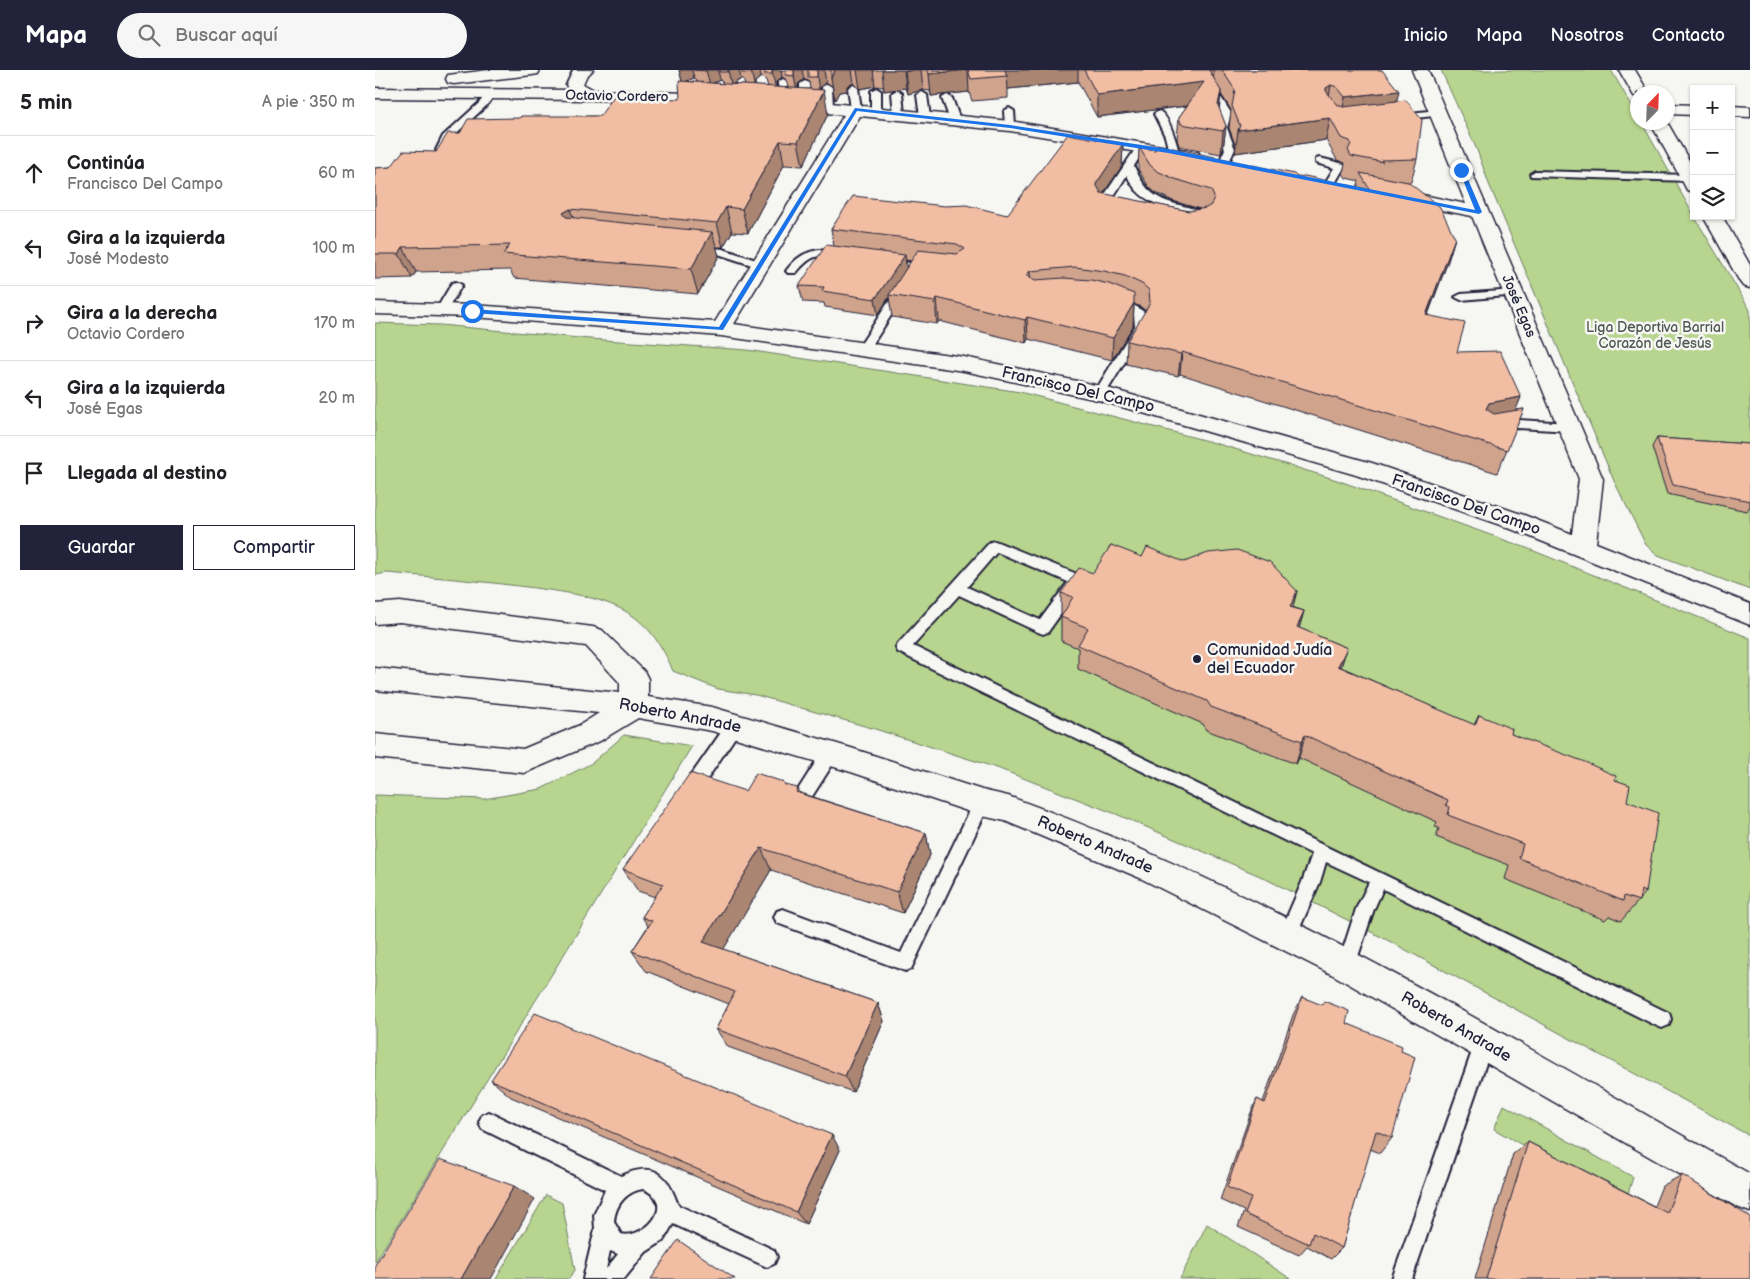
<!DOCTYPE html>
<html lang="es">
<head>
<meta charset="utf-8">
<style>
	:root { --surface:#fff; --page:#f6f6f6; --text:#202124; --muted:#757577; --line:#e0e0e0; --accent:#22223b }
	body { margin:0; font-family:"Balsamiq Sans",sans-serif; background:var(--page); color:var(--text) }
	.controls { position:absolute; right:15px; top:15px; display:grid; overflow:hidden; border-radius:0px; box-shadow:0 1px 4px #0004 }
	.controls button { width:45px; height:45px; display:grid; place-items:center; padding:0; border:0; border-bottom:1px solid var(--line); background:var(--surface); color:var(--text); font:25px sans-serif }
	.compass { position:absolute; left:1255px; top:15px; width:45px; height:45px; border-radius:50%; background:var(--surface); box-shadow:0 1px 4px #0004; rotate:23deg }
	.stop { position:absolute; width:15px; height:15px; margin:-11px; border:4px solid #1a73e8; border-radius:50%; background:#fff }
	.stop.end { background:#1a73e8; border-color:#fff; box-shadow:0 1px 5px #0008 }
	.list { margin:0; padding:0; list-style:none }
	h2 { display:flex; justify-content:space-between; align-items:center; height:65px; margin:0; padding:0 20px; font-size:21px }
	h2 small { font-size:16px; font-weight:400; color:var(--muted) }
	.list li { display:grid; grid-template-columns:32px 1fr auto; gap:15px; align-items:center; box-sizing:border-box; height:75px; padding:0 20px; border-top:1px solid var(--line) }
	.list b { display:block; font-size:19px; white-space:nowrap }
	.list p { margin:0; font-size:16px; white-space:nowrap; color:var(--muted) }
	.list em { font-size:16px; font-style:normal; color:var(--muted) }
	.actions { display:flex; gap:10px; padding:15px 20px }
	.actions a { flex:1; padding:11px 0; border:1px solid var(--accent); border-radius:0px; text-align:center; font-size:18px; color:var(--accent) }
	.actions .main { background:var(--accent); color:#fff }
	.icon { flex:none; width:28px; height:28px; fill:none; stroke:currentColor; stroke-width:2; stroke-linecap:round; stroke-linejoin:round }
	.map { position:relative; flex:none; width:1375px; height:1209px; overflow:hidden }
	header { display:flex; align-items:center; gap:30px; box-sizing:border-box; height:70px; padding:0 25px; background:var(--accent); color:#fff }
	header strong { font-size:24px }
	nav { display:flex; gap:28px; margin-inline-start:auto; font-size:18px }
	.search { width:350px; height:45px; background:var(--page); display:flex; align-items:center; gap:12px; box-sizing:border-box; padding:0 18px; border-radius:28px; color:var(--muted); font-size:19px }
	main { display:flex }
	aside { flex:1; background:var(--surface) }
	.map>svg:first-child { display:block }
	.green { fill:#b7d58e; stroke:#6c7c64 }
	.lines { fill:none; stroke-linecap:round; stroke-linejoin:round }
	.lane-casing { stroke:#22223b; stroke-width:4 }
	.street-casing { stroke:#22223b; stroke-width:3 }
	.lane { fill:#f6f6f2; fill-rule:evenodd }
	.street { fill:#f6f6f2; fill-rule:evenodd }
	.wall { fill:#d0a38c; stroke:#22223b; fill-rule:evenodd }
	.shaded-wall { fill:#a98572; stroke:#22223b }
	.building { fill:#f2bea3; stroke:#22223b }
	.route { fill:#1a73e8 }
	.poi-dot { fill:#22223b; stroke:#f6f6f2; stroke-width:2 }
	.labels { text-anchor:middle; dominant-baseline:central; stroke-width:5; stroke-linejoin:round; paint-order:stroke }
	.far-street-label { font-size:14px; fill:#22223b; stroke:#f6f6f2 }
	.far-park-label { font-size:14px; fill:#4f5854; stroke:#f6f6f2 }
	.street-label { font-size:16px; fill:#22223b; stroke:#f6f6f2 }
	.poi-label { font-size:16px; fill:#22223b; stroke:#f6f6f2; text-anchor:start }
</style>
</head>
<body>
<header>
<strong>Mapa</strong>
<div class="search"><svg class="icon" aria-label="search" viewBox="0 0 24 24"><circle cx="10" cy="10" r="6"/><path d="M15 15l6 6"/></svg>Buscar aquí</div>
<nav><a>Inicio</a><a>Mapa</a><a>Nosotros</a><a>Contacto</a></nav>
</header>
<main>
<aside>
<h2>5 min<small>A pie · 350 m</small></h2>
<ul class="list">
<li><svg class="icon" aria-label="ahead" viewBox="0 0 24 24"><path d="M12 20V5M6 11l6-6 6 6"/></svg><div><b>Continúa</b><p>Francisco Del Campo</p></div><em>60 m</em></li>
<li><svg class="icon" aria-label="left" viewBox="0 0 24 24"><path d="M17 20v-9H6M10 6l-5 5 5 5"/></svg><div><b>Gira a la izquierda</b><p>José Modesto</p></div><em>100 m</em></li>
<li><svg class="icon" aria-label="right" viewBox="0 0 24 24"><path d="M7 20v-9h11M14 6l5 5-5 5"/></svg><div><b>Gira a la derecha</b><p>Octavio Cordero</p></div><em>170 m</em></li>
<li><svg class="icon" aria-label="left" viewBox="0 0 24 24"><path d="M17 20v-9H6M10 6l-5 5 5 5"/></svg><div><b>Gira a la izquierda</b><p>José Egas</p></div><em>20 m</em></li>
<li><svg class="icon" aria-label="arrive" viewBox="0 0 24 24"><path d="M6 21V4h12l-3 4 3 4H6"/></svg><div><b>Llegada al destino</b></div></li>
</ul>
<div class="actions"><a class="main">Guardar</a><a>Compartir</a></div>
</aside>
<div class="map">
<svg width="1375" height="1209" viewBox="0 0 1375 1209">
	<rect width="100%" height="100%" fill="#f6f6f2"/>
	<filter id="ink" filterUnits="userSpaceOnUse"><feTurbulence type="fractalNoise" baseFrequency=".02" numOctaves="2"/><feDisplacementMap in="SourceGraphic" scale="10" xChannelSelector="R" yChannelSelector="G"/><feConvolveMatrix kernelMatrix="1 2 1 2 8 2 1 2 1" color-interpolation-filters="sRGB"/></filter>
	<g filter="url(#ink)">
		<!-- green -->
		<g class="green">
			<polygon points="1066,0 1236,0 1262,45 1262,52 1267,53 1319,146 1375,240 1375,520 1283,485 1271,475 1239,411 1114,114 1102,80"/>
			<path d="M0,253L65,255L215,269L372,280L645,322L840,373L959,409L1149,477L1375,568V1066L1018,873L885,806L741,744L622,698L500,659L381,625L343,619L298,601C289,578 274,555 252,542C221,525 187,522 152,517C105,511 59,507 12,503L0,505Z"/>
			<polygon points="249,665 317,676 0,1192 0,725 109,729 166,719 217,693"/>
			<polygon points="1129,1035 1258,1107 1250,1134 1119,1059"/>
			<polygon points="171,1125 187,1133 200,1200 194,1209 121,1209"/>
			<polygon points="832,1154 916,1209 805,1209"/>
		</g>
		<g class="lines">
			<!-- lane casing -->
			<g class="lane-casing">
				<g id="lane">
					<polygon points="408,9 413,12 414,34 409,37 404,34 403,12"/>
					<polygon points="430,11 435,14 435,35 430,38 425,35 425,14"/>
					<polygon points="452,14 457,17 458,37 453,40 448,37 447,17"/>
					<polygon points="478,15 483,18 486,39 481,42 476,39 473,18"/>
					<polygon points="837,17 840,18 856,43 852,58 860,79 854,92 849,95 844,92 850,79 842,58 846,43 832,20"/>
					<polygon points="501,18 506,21 506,41 501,44 496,41 496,21"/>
					<polygon points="522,20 527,23 529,44 524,47 519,44 517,23"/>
					<polygon points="116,21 121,24 110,37 75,69 69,82 63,82 61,80 68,66 104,33 113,22"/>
					<polygon points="547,22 552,25 555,47 550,50 545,47 542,25"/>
					<polygon points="572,25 577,28 585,50 583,52 580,53 575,50 567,28"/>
					<polygon points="634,38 639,41 640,56 635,59 630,56 629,41"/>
					<polygon points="1063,40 1068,43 1066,45 1025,50 1020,47 1025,44"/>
					<path d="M784,41C794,45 801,71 804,82L802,84H796L794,82L790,66L779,44Z"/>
					<path d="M766,74L771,77L759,96C776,136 795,130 832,143L835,150L834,152H826L824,147C797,138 764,136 752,105L732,137L736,142L735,144H727L722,137L724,133L763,75Z"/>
					<polygon points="945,88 969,94 970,96 959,115 955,116 950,113 959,98 941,93 941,89"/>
					<polygon points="1160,101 1314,105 1319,108 1314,111 1156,106 1155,104"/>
					<polygon points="322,176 348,179 390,193 391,195 386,198 343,184 318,181 317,179 318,177"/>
					<path d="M444,180L466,183L471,186C463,193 450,184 440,187C432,190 426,197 421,203H413L411,201C420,189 429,182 444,180Z"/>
					<polygon points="511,189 542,194 547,197 492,283 484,283 482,280 535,199 507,194 506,192"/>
					<polygon points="81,212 87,215 71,242 67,243 63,242 61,240 77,213"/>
					<polygon points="1139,220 1143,221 1145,223 1143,225 1086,230 1080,227 1086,224"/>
					<polygon points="740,230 756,233 769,242 772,256 729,326 725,327 719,323 760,256 759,245 749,238 736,235 734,233"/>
					<polygon points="1143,350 1196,353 1202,357 1196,361 1143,358 1123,360 1117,356 1123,352"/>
					<path d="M620,471L707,506L709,510L707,514L673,562L668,564L663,562L584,525L538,576L1294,943L1296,949L1294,955L1287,958L1280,955L1008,819L999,839L978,901L972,904L966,901L963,895L981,839L994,812L951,792L945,812L919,871L913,873L907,871L904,865L927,812L937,784L523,582L521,578L523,574L615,472ZM622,482L693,512L665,550L592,517Z"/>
					<polygon points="359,650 364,651 367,656 364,661 327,717 321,719 315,717 313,712 315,707 354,651"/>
					<polygon points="455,677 461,679 463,684 461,689 431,736 425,738 419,736 417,731 419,726 449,679"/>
					<polygon points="607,726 613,728 615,733 536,899 530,901 402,853 399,847 402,841 408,839 526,883 601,728"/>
					<polygon points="1109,964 1116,966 1118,973 1037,1209 1017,1209 1100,973 1102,966"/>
					<path d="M114,1042L246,1106C279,1091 292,1103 303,1135L399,1180L402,1187L399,1194L392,1197L298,1154L288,1171L271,1182L249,1209H208L220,1159L219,1145L230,1120L107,1059L104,1052L107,1045ZM270,1119C273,1122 278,1124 280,1127C293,1145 264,1169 246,1164L239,1152C240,1135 252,1120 270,1119ZM235,1181L243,1184L231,1199Z"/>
				</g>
			</g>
			<!-- street casing -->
			<g class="street-casing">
				<g id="street">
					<polygon points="114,0 165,0 163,4 157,5 79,14 73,13 71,9 73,5"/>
					<polygon points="198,0 218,0 211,7 208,14 219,20 343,24 349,25 352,29 349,33 343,34 216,30 0,28 0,18 194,20 191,15"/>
					<polygon points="1037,0 1053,0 1228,409 1221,473 1375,534 1375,555 1131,457 981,405 723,330 589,301 346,266 97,247 0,244 0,232 97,235 340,252 469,45 408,38 405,34 408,30 414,29 476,35 481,34 488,36 635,51 817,81 823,82 826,86 823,90 817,91 635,61 485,46 359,254 589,287 725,316 997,393 1149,445 1197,464 1204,409 1097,146 1024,132 1017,130 1015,126 1017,122 1024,120 1091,134"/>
					<polygon points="1244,0 1260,0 1273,22 1262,22 1262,26 1259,26"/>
					<polygon points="1292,34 1319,35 1319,45 1292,44"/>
					<polygon points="1356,36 1375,37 1375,47 1356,46"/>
					<polygon points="1275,52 1292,52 1319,99 1319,122 1312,120 1310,116"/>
					<polygon points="1328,146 1347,146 1375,195 1375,218 1368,216 1365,212"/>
					<path d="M25,532L218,557L227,560L269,601L273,609V627L337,637L476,678L607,720L633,726C893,820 1135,969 1375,1104V1142L1362,1137L960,906L765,808L630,751L607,746L476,702L337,661L263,648L225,671L149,703L0,688V664L148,679L205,655L224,643L0,620V598L245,623V613L211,576L25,552L0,554V534Z"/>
				</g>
			</g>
			<!-- lane -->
			<use href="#lane" class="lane"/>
			<!-- street -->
			<use href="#street" class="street"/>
		</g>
		<!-- wall -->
		<g class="wall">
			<path d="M304,0H1007L1021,31L1042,89L1036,112H1033L1080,168L1073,191L1053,245L1082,282L1146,327L1140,340L1149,339L1122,403L805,304L803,306L751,294L752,271L771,241L766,237L759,234L758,256L737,290L653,269L651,273L564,251L562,254L517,247L514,227L503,245L450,237L449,233L428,232L424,216L459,176L456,159L632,145L748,74L747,96L728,124L814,141L825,139L798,131L781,123L774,117L763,99L764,77L982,118L984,111L971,108L968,103L970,93L962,90L951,70L860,83L861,77L854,58L856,40L846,24L844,40L851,56L848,79L846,84L804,76L802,69L804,47L812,36L722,47L703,12L633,19V28L597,31L594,22L556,26L555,21L548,20L533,24L531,18L509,21L508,17L500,16L485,19L479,13L472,16V21L464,22L460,30L457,16L451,12L445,17V20L453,44L428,96L409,95L373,163L357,162L348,177H341L344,186L323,224L139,208L135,200L41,202L37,208L0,209V98L16,97L61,82L85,63L145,48L225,46L305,29L307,11ZM386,7L391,10L393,17L380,16V12ZM407,7L412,10L414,18L401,17V12ZM319,8L322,11V12L312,11ZM366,9L369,12L370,15H358ZM429,9L434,12L435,19H423V14ZM345,10L348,13V14L338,13ZM531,190L536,191L532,198Z"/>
			<polygon points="1282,368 1375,374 1375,436 1372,441 1292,424 1277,377"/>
			<polygon points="767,487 929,541 924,558 972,578 966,597 1099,655 1104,645 1136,664 1240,710 1252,731 1271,822 1246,851 1234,846 1230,850 1130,809 1134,795 1061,767 1064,758 1060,757 1062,752 924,688 921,694 831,660 828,654 703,599 703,578 686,571 686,523 718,503"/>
			<polygon points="410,715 426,723 551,763 555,785 528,843 396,800 348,879 503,933 509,951 478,1022 353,977 341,959 354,934 271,901 257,881 273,856 267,847 280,827 263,821 248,799 370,721"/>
			<polygon points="927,927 971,953 1026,981 1017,1068 1005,1083 995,1079 967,1178 956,1189 932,1176 924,1185 863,1157 869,1141 845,1130 875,1045 882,1029 888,1032 918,945"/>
			<polygon points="116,1010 465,1080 431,1154 136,1027"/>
			<polygon points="1153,1072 1279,1136 1287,1116 1307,1105 1375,1209 1100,1209 1138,1084"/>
		</g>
		<!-- shaded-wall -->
		<g class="shaded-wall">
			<polygon points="304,0 317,0 319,8 312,11 310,22"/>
			<polygon points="331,0 343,0 345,10 338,13 337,23"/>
			<polygon points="353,0 364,0 366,9 358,14 358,24"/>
			<polygon points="376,0 385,0 386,7 380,12 381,25"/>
			<polygon points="397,0 406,0 407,7 401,12 402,26"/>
			<polygon points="419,0 427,0 429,9 423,14 423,28 419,6"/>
			<polygon points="442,0 449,0 451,12 445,17 446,28 449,20 453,44 428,96 423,72 445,28 442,7"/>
			<polygon points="460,0 477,0 479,13 472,16 472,21 464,22 460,30 456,8"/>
			<polygon points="482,0 498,0 500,16 485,19"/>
			<polygon points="507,0 529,0 531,18 509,21"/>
			<polygon points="538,0 546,0 548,20 533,24 530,2"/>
			<polygon points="593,0 594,22 556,26 554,4"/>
			<polygon points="629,0 703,0 703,12 633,19 632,6"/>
			<polygon points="832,0 839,0 838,15"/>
			<polygon points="829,12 827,34 722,47 722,25"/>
			<polygon points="956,15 952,37 947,40 951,18"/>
			<polygon points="846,21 844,43 843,35"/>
			<polygon points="1024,21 1019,43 966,49 970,27"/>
			<polygon points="955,48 951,70 860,83 863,60"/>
			<polygon points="851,56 848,79 846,84 848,61"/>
			<polygon points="405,71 409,95 373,163 367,139"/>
			<polygon points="748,74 747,96 720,136 721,114"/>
			<polygon points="351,137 357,162 348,177 342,153"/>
			<polygon points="195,139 204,163 197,167 188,143"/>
			<polygon points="337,162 344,186 323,224 316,199"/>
			<polygon points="1080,168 1073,191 1044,267 1051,245"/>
			<polygon points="28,177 41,202 37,208 24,184"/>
			<polygon points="530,185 532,200 514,225 514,227 503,245 500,229"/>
			<polygon points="655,201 656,224 651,205"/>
			<polygon points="562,228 564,251 562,254 560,232"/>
			<polygon points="759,233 758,256 737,290 738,268"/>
			<polygon points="652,247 653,269 651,273 650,250"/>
			<polygon points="807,282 805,304 803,306 806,284"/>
			<polygon points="1146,327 1137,350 1106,356 1111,339 1114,333"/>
			<polygon points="922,521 916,545 915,537"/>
			<polygon points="929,541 922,566 922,557"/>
			<polygon points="972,578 964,602 963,596"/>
			<polygon points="930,665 924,688 921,694 927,671"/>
			<polygon points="423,718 432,741 421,722"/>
			<polygon points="551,763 555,785 528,843 522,822"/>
			<polygon points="386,778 396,800 341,892 328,872"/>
			<polygon points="503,933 509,951 478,1022 470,1006"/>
			<polygon points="457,1065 465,1080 431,1154 421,1142"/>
			<polygon points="139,1116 160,1129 116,1209 86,1209"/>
		</g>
		<!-- building -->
		<g class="building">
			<polygon points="319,0 331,0 331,1"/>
			<rect x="345" y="0" width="8" height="2"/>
			<rect x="367" y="0" width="9" height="3"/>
			<rect x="390" y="0" width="7" height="4"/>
			<polygon points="411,0 419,0 419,6 411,5"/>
			<rect x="433" y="0" width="9" height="7"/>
			<polygon points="456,0 460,0 456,8"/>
			<polygon points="553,0 590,0 554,4"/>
			<polygon points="593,0 630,0 632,6 596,9"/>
			<polygon points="709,0 834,0 846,21 843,35 851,56 848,61 806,54 804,47 829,12 722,25"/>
			<polygon points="847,0 1007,0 1024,21 970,27 962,17 956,15 951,18 951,21 963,35 968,37 1031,30 1047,50 1042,89 1006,90 1008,92 976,86 973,80 976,74 975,71 966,68 955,48 863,60 865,56 857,36 860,20"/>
			<polygon points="304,11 449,20 423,72 405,71 367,139 351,137 342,153 195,139 188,143 191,147 337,162 316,199 128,184 135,175 28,177 24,184 0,184 0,98 16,97 28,81 61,82 73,63 85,63 93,49 145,48 146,46 225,46 239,26 305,29"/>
			<polygon points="693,64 748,74 721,114 726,123 814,141 831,138 836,135 839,127 836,120 800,109 782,101 775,95 764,77 780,80 784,75 919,104 922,107 930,106 995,120 985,103 1033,112 1065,137 1080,168 1051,245 1090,253 1082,282 1125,281 1146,327 1114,333 1111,339 1119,344 1149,339 1132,380 807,282 806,284 752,271 775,233 774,220 767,214 750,206 729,201 700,197 655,201 651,205 660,210 688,208 716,210 734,214 759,224 759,233 738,268 652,247 650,250 562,228 560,232 514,225 543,180 582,184 590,179 582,174 456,159 478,126 570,136 591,135 632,145"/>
			<polygon points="451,175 530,185 500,229 447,221 449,217 424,216"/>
			<polygon points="1282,368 1375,374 1375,431 1298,415"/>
			<polygon points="736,475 767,487 772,477 809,492 833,483 862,480 895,492 922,521 915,537 929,541 922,557 972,578 963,596 1100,655 1104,645 1137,659 1136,664 1210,692 1241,706 1240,710 1255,715 1252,731 1283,743 1271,822 1266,820 1264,831 1249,826 1248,831 1144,788 1148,774 1073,745 1075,737 1071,735 1073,730 930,665 927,671 836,637 832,631 703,575 713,558 686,547 698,527 686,523 704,498 718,503"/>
			<polygon points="315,703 370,721 381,703 408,712 410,715 423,718 421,722 551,763 522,822 386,778 328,872 503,933 470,1006 341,959 360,922 257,881 277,851 267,847 288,814 248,799"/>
			<polygon points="927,927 947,935 949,931 974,941 971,953 1027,976 1026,981 1040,987 1017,1068 1001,1061 967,1178 938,1163 934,1174 870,1144 876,1128 852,1117 882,1029 890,1033"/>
			<polygon points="160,943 457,1065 421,1142 116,1010"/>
			<polygon points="1153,1072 1292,1143 1307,1105 1375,1147 1375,1209 1111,1209"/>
			<polygon points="65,1089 139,1116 86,1209 0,1209 0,1195"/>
			<polygon points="303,1170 360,1209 276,1209"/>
		</g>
	</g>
	<!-- route -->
	<polygon class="route" points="480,38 635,55 793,79 1100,140 1084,100 1086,98 1089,100 1107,142 1104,144 793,83 635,58 482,41 348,260 97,243 94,241 97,239 344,257"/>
	<!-- markers -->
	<circle class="poi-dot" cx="822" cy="589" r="5"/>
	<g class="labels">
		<!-- far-street labels -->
		<g class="far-street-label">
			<text transform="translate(242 26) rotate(1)">Octavio Cordero</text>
			<text transform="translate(1144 236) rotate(67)">José Egas</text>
		</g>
		<!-- far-park labels -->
		<g class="far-park-label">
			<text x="1280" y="257">Liga Deportiva Barrial<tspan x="1280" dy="16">Corazón de Jesús</tspan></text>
		</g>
		<!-- street labels -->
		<g class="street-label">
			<text transform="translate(703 320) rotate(13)">Francisco Del Campo</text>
			<text transform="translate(1091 435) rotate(19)">Francisco Del Campo</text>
			<text transform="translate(305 646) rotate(11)">Roberto Andrade</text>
			<text transform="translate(720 775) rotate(23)">Roberto Andrade</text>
			<text transform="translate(1081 957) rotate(30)">Roberto Andrade</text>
		</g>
		<!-- poi labels -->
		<g class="poi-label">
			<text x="832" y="580">Comunidad Judía<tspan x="832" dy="18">del Ecuador</tspan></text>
		</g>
	</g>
</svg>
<div class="controls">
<button>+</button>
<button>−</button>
<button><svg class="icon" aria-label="layers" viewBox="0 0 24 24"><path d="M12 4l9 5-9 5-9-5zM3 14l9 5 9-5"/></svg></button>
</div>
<svg class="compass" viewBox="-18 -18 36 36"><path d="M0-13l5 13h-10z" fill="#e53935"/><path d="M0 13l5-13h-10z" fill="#757577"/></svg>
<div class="stop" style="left:97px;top:241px"></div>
<div class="stop end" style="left:1086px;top:100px"></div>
</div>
</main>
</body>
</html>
